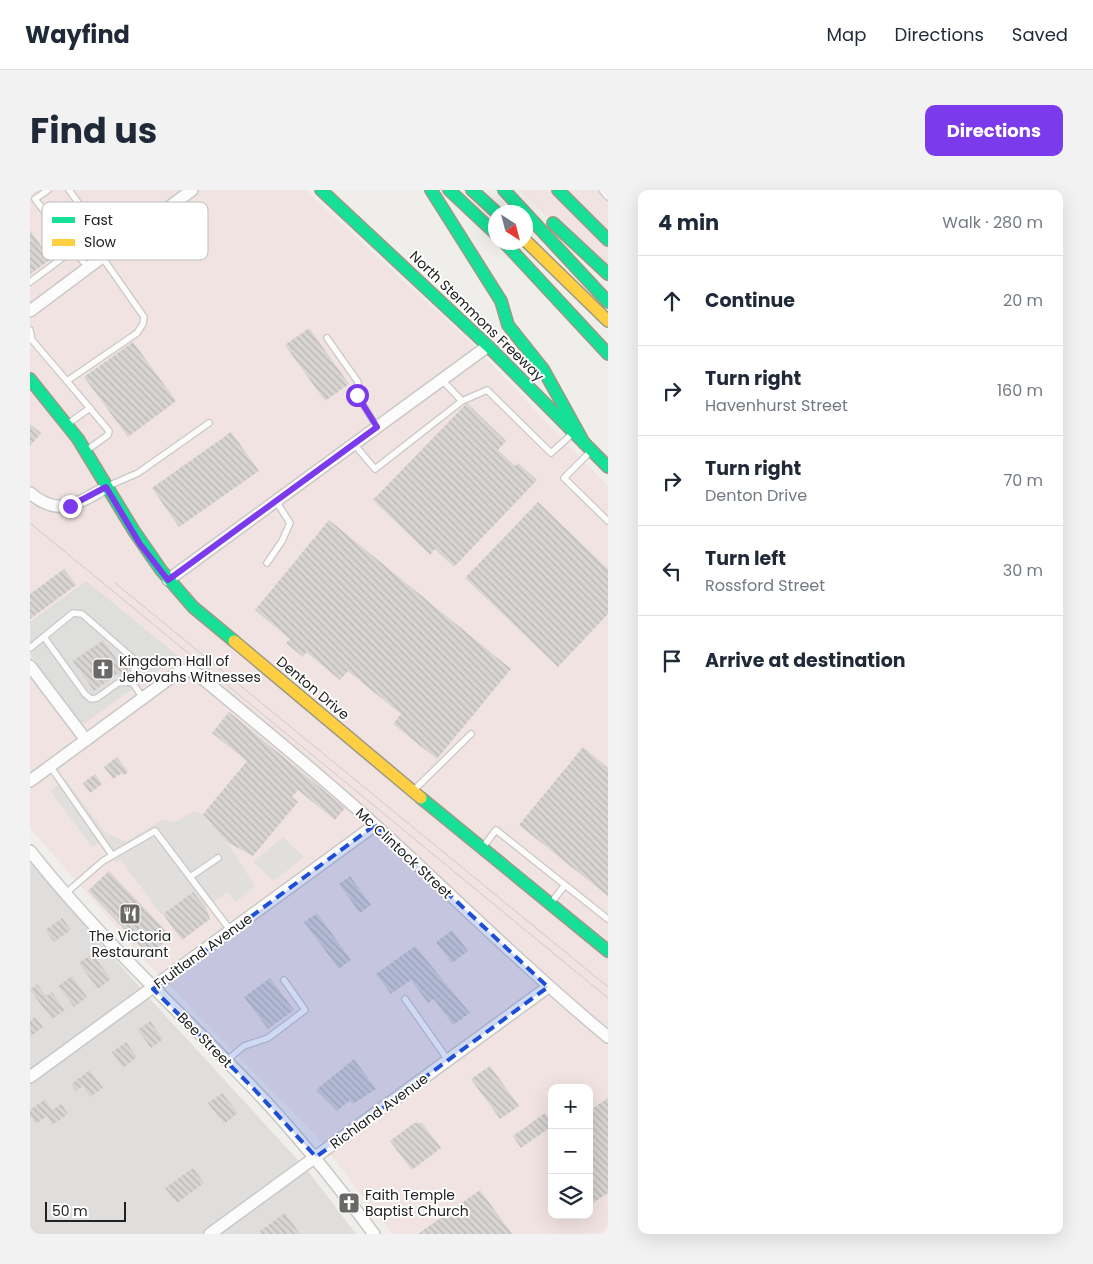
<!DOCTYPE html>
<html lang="en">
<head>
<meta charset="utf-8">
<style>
	:root { --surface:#fff; --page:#f2f2f3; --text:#1f2937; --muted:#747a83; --line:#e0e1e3; --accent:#7c3aed }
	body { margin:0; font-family:Poppins,sans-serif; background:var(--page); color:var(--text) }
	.controls { position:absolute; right:15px; bottom:15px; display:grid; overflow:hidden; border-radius:10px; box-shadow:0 5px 20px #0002 }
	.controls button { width:45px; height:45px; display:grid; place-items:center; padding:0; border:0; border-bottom:1px solid var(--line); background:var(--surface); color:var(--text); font:25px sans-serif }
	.compass { position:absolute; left:458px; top:15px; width:45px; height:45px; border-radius:50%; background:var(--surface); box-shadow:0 5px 20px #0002; rotate:144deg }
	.scale { position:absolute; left:15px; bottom:12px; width:81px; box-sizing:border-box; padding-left:5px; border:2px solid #222; border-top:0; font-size:14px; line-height:18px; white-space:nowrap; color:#222; -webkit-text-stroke:4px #fff; paint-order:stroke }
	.stop { position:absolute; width:15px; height:15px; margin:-11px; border:4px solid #7c3aed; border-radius:50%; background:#fff }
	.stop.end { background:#7c3aed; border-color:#fff; box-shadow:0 1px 5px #0008 }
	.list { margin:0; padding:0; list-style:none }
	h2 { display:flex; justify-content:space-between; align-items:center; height:65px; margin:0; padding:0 20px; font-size:21px }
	h2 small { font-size:16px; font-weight:400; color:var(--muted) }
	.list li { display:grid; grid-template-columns:32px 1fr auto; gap:15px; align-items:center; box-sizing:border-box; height:90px; padding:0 20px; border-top:1px solid var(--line) }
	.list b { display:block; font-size:19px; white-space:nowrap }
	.list p { margin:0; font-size:16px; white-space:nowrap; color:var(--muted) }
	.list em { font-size:16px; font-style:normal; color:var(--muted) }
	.icon { flex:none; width:28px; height:28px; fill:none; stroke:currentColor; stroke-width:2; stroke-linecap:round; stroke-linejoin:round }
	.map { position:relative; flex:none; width:578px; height:1044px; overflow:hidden; border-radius:10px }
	header { display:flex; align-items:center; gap:30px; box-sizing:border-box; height:70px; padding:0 25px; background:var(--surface); border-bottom:1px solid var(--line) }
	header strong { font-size:24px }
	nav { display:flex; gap:28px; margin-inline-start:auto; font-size:18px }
	.intro { display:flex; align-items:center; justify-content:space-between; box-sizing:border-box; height:120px; padding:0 30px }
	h1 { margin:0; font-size:35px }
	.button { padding:12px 22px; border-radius:10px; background:var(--accent); color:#fff; font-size:18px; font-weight:700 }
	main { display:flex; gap:30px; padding:0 30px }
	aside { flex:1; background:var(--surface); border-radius:10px; box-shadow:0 5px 20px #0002 }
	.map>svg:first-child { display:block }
	.residential { fill:#dfdedc }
	.commercial { fill:#f1e3e1; fill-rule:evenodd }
	.religious { fill:#dededc }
	.parking { fill:#e0dfde }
	.building { fill:url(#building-back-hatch) }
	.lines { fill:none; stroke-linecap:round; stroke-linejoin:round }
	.lane-casing { stroke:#c9c8c7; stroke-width:8 }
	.street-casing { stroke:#c9c8c7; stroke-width:14 }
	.fast-casing { stroke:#999a82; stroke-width:14 }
	.slow-casing { stroke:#999a82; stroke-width:14 }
	.lane { stroke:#fdfcfc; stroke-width:5.5 }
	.street { stroke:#fdfcfc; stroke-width:11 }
	.fast { stroke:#16e098; stroke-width:11 }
	.slow { stroke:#ffcf43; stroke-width:11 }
	.tram { stroke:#ccc; stroke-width:1 }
	.route { stroke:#7c3aed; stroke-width:6 }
	.marked { fill:#1d4ed8; fill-opacity:0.2; stroke:#1d4ed8; stroke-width:4; stroke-dasharray:10 6; stroke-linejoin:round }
	.labels { text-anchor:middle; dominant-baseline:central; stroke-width:4; stroke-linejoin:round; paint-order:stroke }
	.street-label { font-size:14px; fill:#222; stroke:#fff }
	.poi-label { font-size:14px; fill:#222; stroke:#fff; text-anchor:start }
	.key { fill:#fff; stroke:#bdbdbd; stroke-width:1 }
	.key-label { font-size:14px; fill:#222 }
</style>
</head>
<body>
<header>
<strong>Wayfind</strong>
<nav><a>Map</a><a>Directions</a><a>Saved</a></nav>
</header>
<div class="intro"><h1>Find us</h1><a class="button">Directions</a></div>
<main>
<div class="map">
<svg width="578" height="1044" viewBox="0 0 578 1044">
	<defs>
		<pattern id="building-back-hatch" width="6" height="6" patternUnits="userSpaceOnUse" patternTransform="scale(1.25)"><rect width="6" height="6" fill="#d7d4d2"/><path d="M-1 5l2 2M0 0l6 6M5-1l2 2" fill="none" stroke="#b8b6b4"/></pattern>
	</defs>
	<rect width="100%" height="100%" fill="#f0eeeb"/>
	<!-- residential -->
	<polygon class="residential" points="0,673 122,811 278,981 326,1044 0,1044"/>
	<!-- commercial -->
	<g class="commercial">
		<path d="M0,0H275L438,150L578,296V1044H362L287,947L122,778L0,638ZM522,898H559V1025H522Z"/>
		<polygon points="490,0 578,0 578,86"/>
	</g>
	<!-- religious -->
	<polygon class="religious" points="56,391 148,466 55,533 51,532 0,464 0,432"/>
	<!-- parking -->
	<g class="parking">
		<polygon points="35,589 75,642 96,652 133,629 145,632 164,621 173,624 197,652 225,696 206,712 197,702 176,718 163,702 133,724 131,724 91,670 86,672 70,652 62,657 20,601"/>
		<polygon points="253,647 274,667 244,691 223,672"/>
	</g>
	<!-- building -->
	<g class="building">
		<polygon points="0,40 13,59 20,54 28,64 0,84"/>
		<polygon points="279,138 319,194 295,211 255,155"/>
		<polygon points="103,152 146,211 98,247 54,187"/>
		<polygon points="437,213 476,251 468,260 485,276 488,273 507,290 424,377 405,359 400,365 343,310"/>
		<polygon points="0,234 11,243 0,256"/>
		<polygon points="201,242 229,281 149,337 122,298"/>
		<polygon points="508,312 578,379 578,424 528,477 435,388"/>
		<polygon points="299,330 481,479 407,569 363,534 371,524 318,481 310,490 276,462 273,467 256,453 260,449 225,420"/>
		<polygon points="34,379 46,395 0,429 0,404"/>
		<polygon points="73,450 89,473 99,474 97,486 87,484 64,501 43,471"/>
		<polygon points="199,522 315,618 305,630 268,600 262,607 268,612 223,666 197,652 173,624 217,571 182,543"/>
		<polygon points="553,557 578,578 578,706 489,635"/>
		<polygon points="87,567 98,582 94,585 92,583 83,589 74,577"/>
		<polygon points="65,584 72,594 60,603 53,593"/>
		<polygon points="79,681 141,746 123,762 116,762 58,701"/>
		<polygon points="320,686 341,715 330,723 309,694"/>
		<polygon points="163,702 176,718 180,729 152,750 133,724"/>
		<polygon points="287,723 321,770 309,779 274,732"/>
		<polygon points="32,728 41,740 24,752 15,740"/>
		<polygon points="422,740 438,761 422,773 406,752"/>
		<polygon points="385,756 440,823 423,835 404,809 398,813 381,790 361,804 346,784"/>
		<polygon points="62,764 81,789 68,799 49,773"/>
		<polygon points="42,786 57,807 44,817 28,796"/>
		<polygon points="240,788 264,820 238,839 214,807"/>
		<polygon points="7,794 16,806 22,802 35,820 22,829 0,800"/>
		<polygon points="5,827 13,837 1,846 0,831"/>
		<polygon points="120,831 133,849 121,858 108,840"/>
		<polygon points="96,852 107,867 93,878 82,862"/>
		<polygon points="324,869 346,899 323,914 320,910 307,921 286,900"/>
		<polygon points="460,876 489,916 470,929 441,889"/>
		<polygon points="60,880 73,898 60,907 53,896 46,901 41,894"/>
		<polygon points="192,903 208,923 194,934 178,913"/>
		<polygon points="578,908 578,1003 563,1013 559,1007 559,921"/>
		<polygon points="15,909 22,920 31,914 38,924 22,935 17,926 6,934 0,926 0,920"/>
		<polygon points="515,923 522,932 522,936 491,958 483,946"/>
		<polygon points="384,933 392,933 411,958 382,980 360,951"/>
		<polygon points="163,978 174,993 147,1013 135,998"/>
		<polygon points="450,1000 482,1044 388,1044"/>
		<polygon points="255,1023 270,1044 232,1044 230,1041"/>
	</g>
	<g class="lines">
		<!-- lane casing -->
		<g class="lane-casing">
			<g id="lane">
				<polyline points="18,0 5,9 58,78"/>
				<polyline points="39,0 68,40 43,59"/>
				<polyline points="572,0 578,7"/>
				<polyline points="0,92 35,66"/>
				<polyline points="0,140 2,150 37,191 107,143 113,134 114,127 72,67"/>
				<polyline points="297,148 328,192 327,205 347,237"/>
				<polyline points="412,190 432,211 457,200 521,263 542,244"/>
				<polyline points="37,191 79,241 78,245 57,260"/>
				<polyline points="39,233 60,218"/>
				<polyline points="324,254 345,279 432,211"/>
				<polyline points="560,262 534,288 578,331"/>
				<polyline points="78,296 108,283 179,233"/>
				<polyline points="237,373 252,351 260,333 246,311"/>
				<polyline points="14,447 55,504 61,509 67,508 88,493 102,492 113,508"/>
				<polyline points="0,458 43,423 52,424 106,471 102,492"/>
				<polyline points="20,576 82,665"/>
				<polyline points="383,601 441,544"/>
				<polyline points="453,657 466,640 535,695 521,713"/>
				<polyline points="160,687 188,668"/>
				<polyline points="535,695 578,729"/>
				<polyline points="36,703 73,671 125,641 201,741"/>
				<polyline points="375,809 418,870"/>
				<polyline points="196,871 214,856 238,848 275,820 254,790"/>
			</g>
		</g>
		<!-- street casing -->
		<g class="street-casing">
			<g id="street">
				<polyline points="0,121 162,0"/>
				<path d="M0,303C29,328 48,313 77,297"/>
				<polyline points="138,390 458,156"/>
				<polyline points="0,476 56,550"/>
				<path d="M0,591L147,483L156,480L166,483C226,533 287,582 345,635C423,706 497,780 578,847"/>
				<path d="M0,661C67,746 148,820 223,898C267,944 306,993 344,1044"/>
				<polyline points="0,887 345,635"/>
				<polyline points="180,1044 518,797"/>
			</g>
		</g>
		<!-- fast casing -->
		<g class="fast-casing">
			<g id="fast">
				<polyline points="291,0 458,156 578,277"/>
				<polyline points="401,0 471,111 478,135 513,179 554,253"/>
				<polyline points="419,0 466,44"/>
				<polyline points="442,0 466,22"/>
				<polyline points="474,0 578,112"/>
				<polyline points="528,0 578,50"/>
				<polyline points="523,33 578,84"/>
				<polyline points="474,52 578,164"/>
				<polyline points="0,189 48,249 104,341 131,380 163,417 204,451"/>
				<polyline points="391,608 578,761"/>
			</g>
		</g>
		<!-- slow casing -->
		<g class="slow-casing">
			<g id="slow">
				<polyline points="496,51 578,131"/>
				<polyline points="204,451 391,608"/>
			</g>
		</g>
		<!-- lane -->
		<use href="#lane" class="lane"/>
		<!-- street -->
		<use href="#street" class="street"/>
		<!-- fast -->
		<use href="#fast" class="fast"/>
		<!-- slow -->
		<use href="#slow" class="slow"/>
		<!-- tram -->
		<g class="tram">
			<polyline points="0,333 578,808"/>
			<polyline points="85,393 578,797"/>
		</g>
	</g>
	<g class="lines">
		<!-- route -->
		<polyline class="route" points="40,316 76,297 110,354 138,390 347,237 327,205"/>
	</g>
	<!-- marked area -->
	<path class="marked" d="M345,635L518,797L286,967L224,899L123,799Z"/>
	<!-- icons -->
	<defs>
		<g id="church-square" transform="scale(1.125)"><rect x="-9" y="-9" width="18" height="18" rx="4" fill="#6a6968" stroke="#fff"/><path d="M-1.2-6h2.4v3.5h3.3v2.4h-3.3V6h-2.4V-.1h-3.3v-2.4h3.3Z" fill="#fff"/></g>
		<g id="restaurant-square" transform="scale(1.125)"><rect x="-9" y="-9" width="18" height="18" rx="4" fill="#6a6968" stroke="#fff"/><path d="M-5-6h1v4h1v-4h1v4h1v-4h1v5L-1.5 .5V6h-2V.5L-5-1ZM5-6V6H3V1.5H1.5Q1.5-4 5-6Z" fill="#fff"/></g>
	</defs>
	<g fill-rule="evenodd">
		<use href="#church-square" x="73" y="479"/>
		<use href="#restaurant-square" x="100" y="724"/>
		<use href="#church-square" x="319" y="1013"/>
	</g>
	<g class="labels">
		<!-- street labels -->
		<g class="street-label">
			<text transform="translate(447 126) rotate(44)">North Stemmons Freeway</text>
			<text transform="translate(283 498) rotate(40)">Denton Drive</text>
			<text transform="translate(374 663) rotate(43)">Mc Clintock Street</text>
			<text transform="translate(173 761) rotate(-36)">Fruitland Avenue</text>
			<text transform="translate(175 850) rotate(45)">Bee Street</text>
			<text transform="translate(349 921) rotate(-36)">Richland Avenue</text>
		</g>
		<!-- poi labels -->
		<g class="poi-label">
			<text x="89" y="471">Kingdom Hall of<tspan x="89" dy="16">Jehovahs Witnesses</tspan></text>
			<text x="100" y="746" text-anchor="middle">The Victoria<tspan x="100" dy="16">Restaurant</tspan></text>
			<text x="335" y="1005">Faith Temple<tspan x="335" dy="16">Baptist Church</tspan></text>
		</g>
	</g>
	<!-- legend -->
	<rect x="12" y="12" width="166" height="58" rx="8" class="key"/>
	<rect x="22" y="27" width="23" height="6" fill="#16e098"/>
	<rect x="22" y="49" width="23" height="7" fill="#ffcf43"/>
	<g class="key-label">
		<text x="54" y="35">Fast</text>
		<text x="54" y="57">Slow</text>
	</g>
</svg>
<div class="controls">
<button>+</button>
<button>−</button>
<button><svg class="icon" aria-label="layers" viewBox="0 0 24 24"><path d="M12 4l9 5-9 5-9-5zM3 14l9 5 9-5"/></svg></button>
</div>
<svg class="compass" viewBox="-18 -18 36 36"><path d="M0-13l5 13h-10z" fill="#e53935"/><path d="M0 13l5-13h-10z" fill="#747a83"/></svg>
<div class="scale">50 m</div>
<div class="stop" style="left:327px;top:205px"></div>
<div class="stop end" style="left:40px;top:316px"></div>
</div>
<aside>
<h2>4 min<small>Walk · 280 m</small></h2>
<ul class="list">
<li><svg class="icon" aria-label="ahead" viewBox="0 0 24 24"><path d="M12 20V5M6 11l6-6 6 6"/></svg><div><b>Continue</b></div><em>20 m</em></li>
<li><svg class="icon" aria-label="right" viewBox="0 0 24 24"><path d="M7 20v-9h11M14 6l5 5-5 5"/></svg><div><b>Turn right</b><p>Havenhurst Street</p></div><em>160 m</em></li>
<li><svg class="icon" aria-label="right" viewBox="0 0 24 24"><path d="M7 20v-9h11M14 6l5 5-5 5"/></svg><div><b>Turn right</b><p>Denton Drive</p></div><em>70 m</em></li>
<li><svg class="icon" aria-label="left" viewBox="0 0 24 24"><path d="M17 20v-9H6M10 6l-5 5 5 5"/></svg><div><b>Turn left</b><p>Rossford Street</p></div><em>30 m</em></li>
<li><svg class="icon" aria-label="arrive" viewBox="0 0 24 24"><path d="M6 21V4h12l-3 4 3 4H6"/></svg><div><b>Arrive at destination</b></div></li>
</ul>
</aside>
</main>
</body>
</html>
